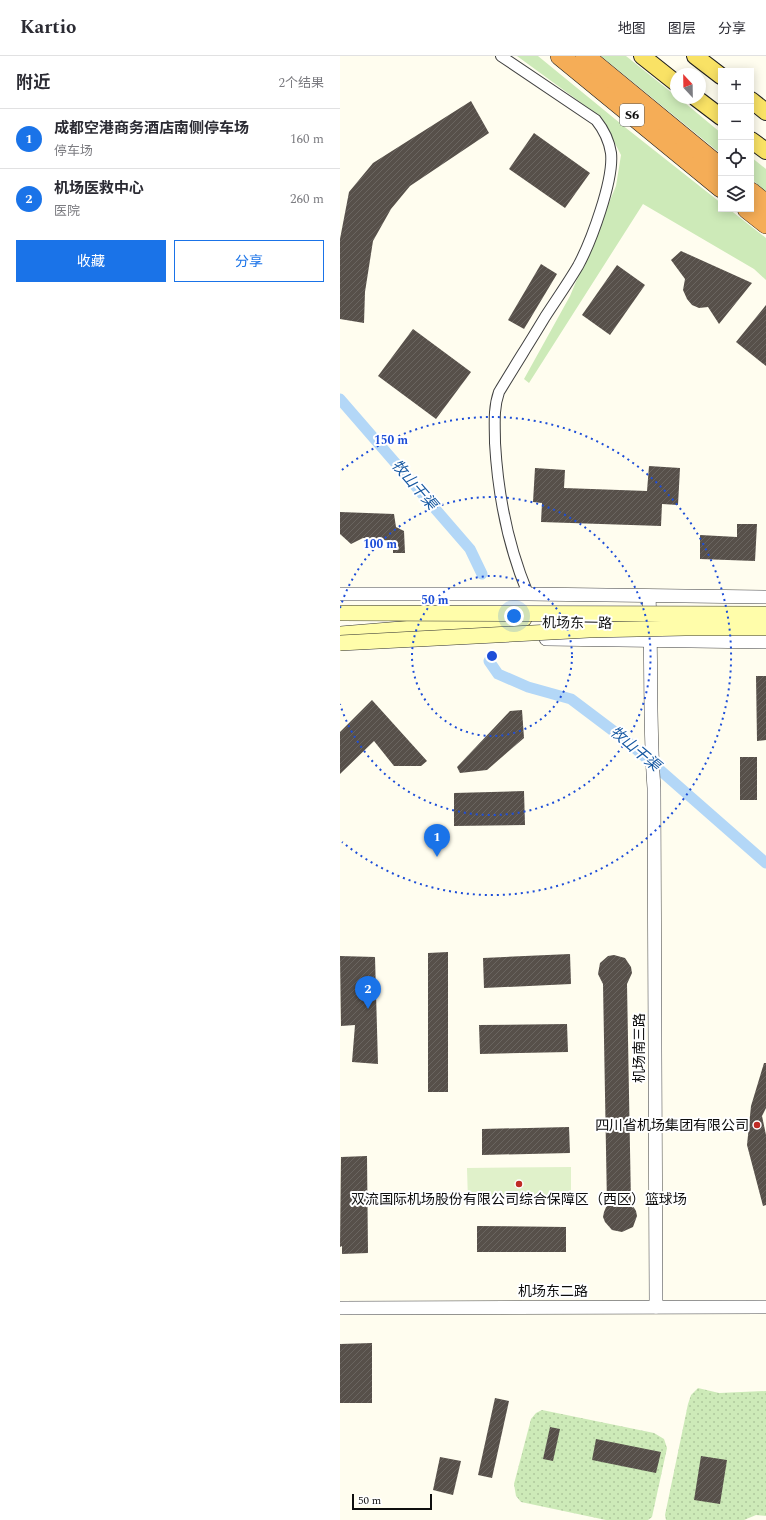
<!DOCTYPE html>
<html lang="zh">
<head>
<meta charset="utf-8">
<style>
	:root { --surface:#fff; --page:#f2f2f3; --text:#2b2b33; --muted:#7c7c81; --line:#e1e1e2; --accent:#1a73e8 }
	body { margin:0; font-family:Spectral,"Noto Sans SC",serif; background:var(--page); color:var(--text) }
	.controls { position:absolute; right:12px; top:12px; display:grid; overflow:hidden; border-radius:0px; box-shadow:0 2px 10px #0003 }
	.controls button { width:36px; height:36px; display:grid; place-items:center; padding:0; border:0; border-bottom:1px solid var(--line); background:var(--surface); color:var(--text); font:20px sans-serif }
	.compass { position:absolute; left:330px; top:12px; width:36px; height:36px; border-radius:50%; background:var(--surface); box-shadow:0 2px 10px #0003; rotate:338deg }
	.scale { position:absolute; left:12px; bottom:10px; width:80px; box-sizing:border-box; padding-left:4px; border:2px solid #0e0e0e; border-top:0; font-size:11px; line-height:14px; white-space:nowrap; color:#0e0e0e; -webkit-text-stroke:3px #fff; paint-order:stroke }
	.you { position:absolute; left:174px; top:560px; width:14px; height:14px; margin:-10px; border:3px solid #fff; border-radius:50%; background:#1a73e8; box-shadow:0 0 0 6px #1a73e833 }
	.badge { display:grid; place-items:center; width:26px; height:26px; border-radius:50%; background:var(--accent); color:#fff; font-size:13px; font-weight:700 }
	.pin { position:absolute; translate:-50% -33px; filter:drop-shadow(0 1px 2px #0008) }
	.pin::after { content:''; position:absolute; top:21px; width:14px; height:12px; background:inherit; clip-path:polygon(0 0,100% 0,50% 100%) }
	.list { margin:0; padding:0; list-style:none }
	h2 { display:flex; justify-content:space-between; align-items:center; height:52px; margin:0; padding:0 16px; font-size:17px }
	h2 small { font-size:13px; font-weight:400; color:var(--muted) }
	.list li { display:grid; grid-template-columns:26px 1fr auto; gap:12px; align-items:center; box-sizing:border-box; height:60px; padding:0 16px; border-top:1px solid var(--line) }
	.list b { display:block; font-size:15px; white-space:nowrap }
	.list p { margin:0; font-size:13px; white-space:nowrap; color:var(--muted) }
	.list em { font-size:13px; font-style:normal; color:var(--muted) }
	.actions { display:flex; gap:8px; padding:12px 16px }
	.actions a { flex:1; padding:9px 0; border:1px solid var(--accent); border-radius:0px; text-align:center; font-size:14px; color:var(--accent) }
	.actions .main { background:var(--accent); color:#fff }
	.icon { flex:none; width:22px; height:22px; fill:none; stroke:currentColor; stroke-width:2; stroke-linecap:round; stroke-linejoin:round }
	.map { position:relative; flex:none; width:426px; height:1464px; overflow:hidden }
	header { display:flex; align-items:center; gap:24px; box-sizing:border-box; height:56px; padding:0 20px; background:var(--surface); border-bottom:1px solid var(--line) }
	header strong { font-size:19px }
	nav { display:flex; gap:22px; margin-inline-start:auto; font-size:14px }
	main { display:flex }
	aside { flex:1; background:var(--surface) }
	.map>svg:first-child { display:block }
	.grass { fill:url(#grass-dots) }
	.park { fill:#cdeab8 }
	.pitch { fill:#e0f1ca }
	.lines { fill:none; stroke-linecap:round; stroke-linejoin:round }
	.canal { stroke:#b3d7f7; stroke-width:11 }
	.building { fill:url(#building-hatch) }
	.minor-casing { stroke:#414141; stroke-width:12 }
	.tertiary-casing { stroke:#414141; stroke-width:14 }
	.secondary-casing { stroke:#303030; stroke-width:16 }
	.primary-casing { stroke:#1f1f1f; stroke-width:18 }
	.motorway-casing { stroke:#1f1f1f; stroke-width:20 }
	.minor { stroke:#fff; stroke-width:10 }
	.tertiary { stroke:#fff; stroke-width:13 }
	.secondary { stroke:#fffdaa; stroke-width:15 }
	.primary { stroke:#f9e265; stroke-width:16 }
	.motorway { stroke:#f5ad57; stroke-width:19 }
	.secondary-bridge-casing { stroke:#303030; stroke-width:16; stroke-linecap:butt }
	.secondary-bridge { stroke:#fffdaa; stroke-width:15 }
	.ring { fill:none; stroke:#1d4ed8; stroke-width:2; stroke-dasharray:2 4 }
	.poi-dot { fill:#bf2b25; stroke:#fff; stroke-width:1.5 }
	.labels { text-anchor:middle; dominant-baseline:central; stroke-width:4; stroke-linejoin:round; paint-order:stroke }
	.shield { fill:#fff; stroke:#565656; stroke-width:1 }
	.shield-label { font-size:13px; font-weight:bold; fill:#0e0e0e }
	.street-label { font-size:14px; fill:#0e0e0e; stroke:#fff }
	.poi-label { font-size:14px; fill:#0e0e0e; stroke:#fff; text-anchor:end }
	.water-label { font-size:15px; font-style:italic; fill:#1658a1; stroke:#fff }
	.centre { fill:#1d4ed8; stroke:#fff; stroke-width:2 }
	.ring-label { font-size:12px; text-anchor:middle; font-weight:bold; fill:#1d4ed8; stroke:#fff; stroke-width:4; stroke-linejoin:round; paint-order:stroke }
</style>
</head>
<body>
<header>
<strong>Kartio</strong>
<nav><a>地图</a><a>图层</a><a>分享</a></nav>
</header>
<main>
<aside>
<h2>附近<small>2个结果</small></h2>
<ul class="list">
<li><span class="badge">1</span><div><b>成都空港商务酒店南侧停车场</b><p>停车场</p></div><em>160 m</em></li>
<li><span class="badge">2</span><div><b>机场医救中心</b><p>医院</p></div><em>260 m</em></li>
</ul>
<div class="actions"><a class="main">收藏</a><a>分享</a></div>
</aside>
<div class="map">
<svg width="426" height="1464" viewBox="0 0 426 1464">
	<defs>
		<pattern id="grass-dots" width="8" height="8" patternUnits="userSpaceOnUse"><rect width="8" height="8" fill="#cdeab8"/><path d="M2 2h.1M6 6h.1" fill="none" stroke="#afc89d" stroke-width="1.8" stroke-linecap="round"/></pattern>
		<pattern id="building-hatch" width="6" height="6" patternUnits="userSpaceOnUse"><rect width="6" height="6" fill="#57504a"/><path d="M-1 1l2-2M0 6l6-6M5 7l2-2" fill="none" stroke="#6a6560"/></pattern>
	</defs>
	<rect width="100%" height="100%" fill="#fffdef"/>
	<!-- grass -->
	<g class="grass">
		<polygon points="358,1332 379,1337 426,1335 426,1460 416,1459 404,1464 326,1464 325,1459 348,1348 351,1339"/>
		<polygon points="202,1354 314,1377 324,1383 327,1392 312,1461 308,1464 266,1464 181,1446 176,1440 174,1428 191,1363 196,1357"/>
	</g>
	<!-- park -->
	<g class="park">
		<polygon points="177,0 198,0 286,72 381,147 381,153 389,153 426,182 426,224 414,213 303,148 189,327 184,323 230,240 276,130 281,99 262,62"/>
		<polygon points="261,0 286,0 336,40 336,42 339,42 381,77 381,98"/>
		<polygon points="411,101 426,113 426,135 411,123"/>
	</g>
	<!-- pitch -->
	<polygon class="pitch" points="231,1111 231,1144 128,1145 127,1112"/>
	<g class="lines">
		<!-- canal -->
		<g class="canal">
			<polyline points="0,343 130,493 142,518"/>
			<polyline points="149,605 158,618 188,631 231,643 288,686 426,807"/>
		</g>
	</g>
	<!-- building -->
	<g class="building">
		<polygon points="131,45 149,77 70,130 51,153 33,185 25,236 24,267 0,263 0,183 9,136 33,107"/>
		<polygon points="194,77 250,117 225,152 169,113"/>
		<polygon points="341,195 412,227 379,268 368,251 359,252 352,249 347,243 343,234 345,223 331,204"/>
		<polygon points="201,208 217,218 184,273 168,264"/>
		<polygon points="277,209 305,229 270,279 242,259"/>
		<polygon points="426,249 426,310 396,286"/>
		<polygon points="73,273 131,316 96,363 38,320"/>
		<polygon points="309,410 340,412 338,449 322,448 321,470 201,466 202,447 193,446 195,412 225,414 224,432 307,435"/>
		<polygon points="0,456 54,458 56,471 64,475 65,497 53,497 53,485 23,482 11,488 0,478"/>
		<polygon points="397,468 417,468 415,505 360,503 360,479 397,481"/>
		<polygon points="416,620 426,620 426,684 417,685"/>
		<polygon points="32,644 87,705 81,710 54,710 34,685 0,718 0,676"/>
		<polygon points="182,654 184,682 147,714 120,717 117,711 170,655"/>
		<rect x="400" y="701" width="17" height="43"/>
		<polygon points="184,735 185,769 114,770 114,737"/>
		<polygon points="108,896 108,1036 88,1036 88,897"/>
		<polygon points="230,898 231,928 144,932 143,902"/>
		<polygon points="274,899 285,902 291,911 292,917 287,928 291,1147 296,1155 297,1160 293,1171 282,1176 272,1174 265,1166 263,1161 264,1156 267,1149 263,928 258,918 260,907 268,900"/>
		<polygon points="0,900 35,901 38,1008 12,1006 15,969 1,970"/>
		<polygon points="227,968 228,996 140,998 139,969"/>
		<polygon points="424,1007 426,1007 426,1052 422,1060 426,1079 426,1149 423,1150 407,1089 411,1050"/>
		<polygon points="229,1071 230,1097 142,1099 142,1073"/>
		<polygon points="27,1100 28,1197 2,1198 2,1190 0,1191 1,1101"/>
		<polygon points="137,1170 226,1171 226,1196 137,1196"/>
		<polygon points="32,1287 32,1347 0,1347 0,1288"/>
		<polygon points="155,1342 169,1345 152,1422 138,1419"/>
		<polygon points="210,1371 220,1373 213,1405 203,1403"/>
		<polygon points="256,1383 321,1396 316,1417 252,1404"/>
		<polygon points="361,1400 387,1404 380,1448 354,1444"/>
		<polygon points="100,1401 121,1405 113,1439 93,1434"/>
	</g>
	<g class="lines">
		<!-- minor casing -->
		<g class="minor-casing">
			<path id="minor" d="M161,0L256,64C264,74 269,84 271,97C274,124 251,186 238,210C228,227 216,244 205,261C190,286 174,311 159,336C153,353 155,370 155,387C158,440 168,490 188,538"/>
		</g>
		<!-- tertiary casing -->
		<g class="tertiary-casing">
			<g id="tertiary">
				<polyline points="0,538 188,538 426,541"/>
				<path d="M309,540C312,604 309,668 314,732L316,1251"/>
				<polyline points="206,583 426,586"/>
				<polyline points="0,1252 426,1251"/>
			</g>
		</g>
		<!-- secondary casing -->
		<g class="secondary-casing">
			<polyline id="secondary" points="0,578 184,563"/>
		</g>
		<!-- primary casing -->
		<g class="primary-casing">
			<g id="primary">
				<polyline points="302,0 336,27"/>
				<polyline points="355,0 381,20"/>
				<polyline points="356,42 381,61"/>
				<polyline points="411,44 426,56"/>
				<polyline points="411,84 426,95"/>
			</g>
		</g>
		<!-- motorway casing -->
		<g class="motorway-casing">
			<g id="motorway">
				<polyline points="220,0 381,132"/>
				<polyline points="245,0 381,112"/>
				<polyline points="411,136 426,148"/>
				<polyline points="407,153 426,168"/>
			</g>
		</g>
		<!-- minor -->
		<use href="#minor" class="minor"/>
		<!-- tertiary -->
		<use href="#tertiary" class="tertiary"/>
		<!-- secondary -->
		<use href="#secondary" class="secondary"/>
		<!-- primary -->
		<use href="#primary" class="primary"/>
		<!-- motorway -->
		<use href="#motorway" class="motorway"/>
		<!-- secondary-bridge casing -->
		<g class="secondary-bridge-casing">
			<g id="secondary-bridge">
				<polyline points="0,557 426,558"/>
				<polyline points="0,587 249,574 345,572 426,572"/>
			</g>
		</g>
		<!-- secondary-bridge -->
		<use href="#secondary-bridge" class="secondary-bridge"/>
	</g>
	<!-- distance rings -->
	<g class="ring">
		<circle cx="152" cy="600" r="80"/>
		<path d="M0 552A159 159 0 1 1 0 648"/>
		<path d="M2 414A239 239 0 1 1 2 786"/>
	</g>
	<!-- markers -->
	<g class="poi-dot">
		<circle cx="417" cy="1069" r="4"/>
		<circle cx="179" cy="1128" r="4"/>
	</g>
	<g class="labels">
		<!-- shield labels -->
		<rect class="shield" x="280" y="48" width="24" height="22" rx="3"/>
		<g class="shield-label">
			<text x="292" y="59">S6</text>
		</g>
		<!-- street labels -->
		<g class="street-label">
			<text transform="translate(237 567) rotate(1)">机场东一路</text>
			<text transform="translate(299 992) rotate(-90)">机场南三路</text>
			<text x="213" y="1235">机场东二路</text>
		</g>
		<!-- poi labels -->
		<g class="poi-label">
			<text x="409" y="1069">四川省机场集团有限公司</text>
			<text x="179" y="1143" text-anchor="middle">双流国际机场股份有限公司综合保障区（西区）篮球场</text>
		</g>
		<!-- water labels -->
		<g class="water-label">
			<text transform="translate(74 429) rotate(49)">牧山干渠</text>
			<text transform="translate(295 693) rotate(40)">牧山干渠</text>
		</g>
	</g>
	<circle cx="152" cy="600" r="6" class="centre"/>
	<g class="ring-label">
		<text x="51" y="388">150 m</text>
		<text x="40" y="492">100 m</text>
		<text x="95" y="548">50 m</text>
	</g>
</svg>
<div class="controls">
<button>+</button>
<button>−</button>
<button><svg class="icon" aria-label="locate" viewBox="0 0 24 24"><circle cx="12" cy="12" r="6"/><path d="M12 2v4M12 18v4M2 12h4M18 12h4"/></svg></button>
<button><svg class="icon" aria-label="layers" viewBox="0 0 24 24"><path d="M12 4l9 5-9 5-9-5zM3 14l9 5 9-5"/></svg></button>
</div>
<svg class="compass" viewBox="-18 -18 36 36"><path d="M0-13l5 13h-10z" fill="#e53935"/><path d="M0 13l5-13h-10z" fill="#7c7c81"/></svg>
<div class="scale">50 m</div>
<div class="you"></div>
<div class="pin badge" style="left:97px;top:801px">1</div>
<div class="pin badge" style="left:28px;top:953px">2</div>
</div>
</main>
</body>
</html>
